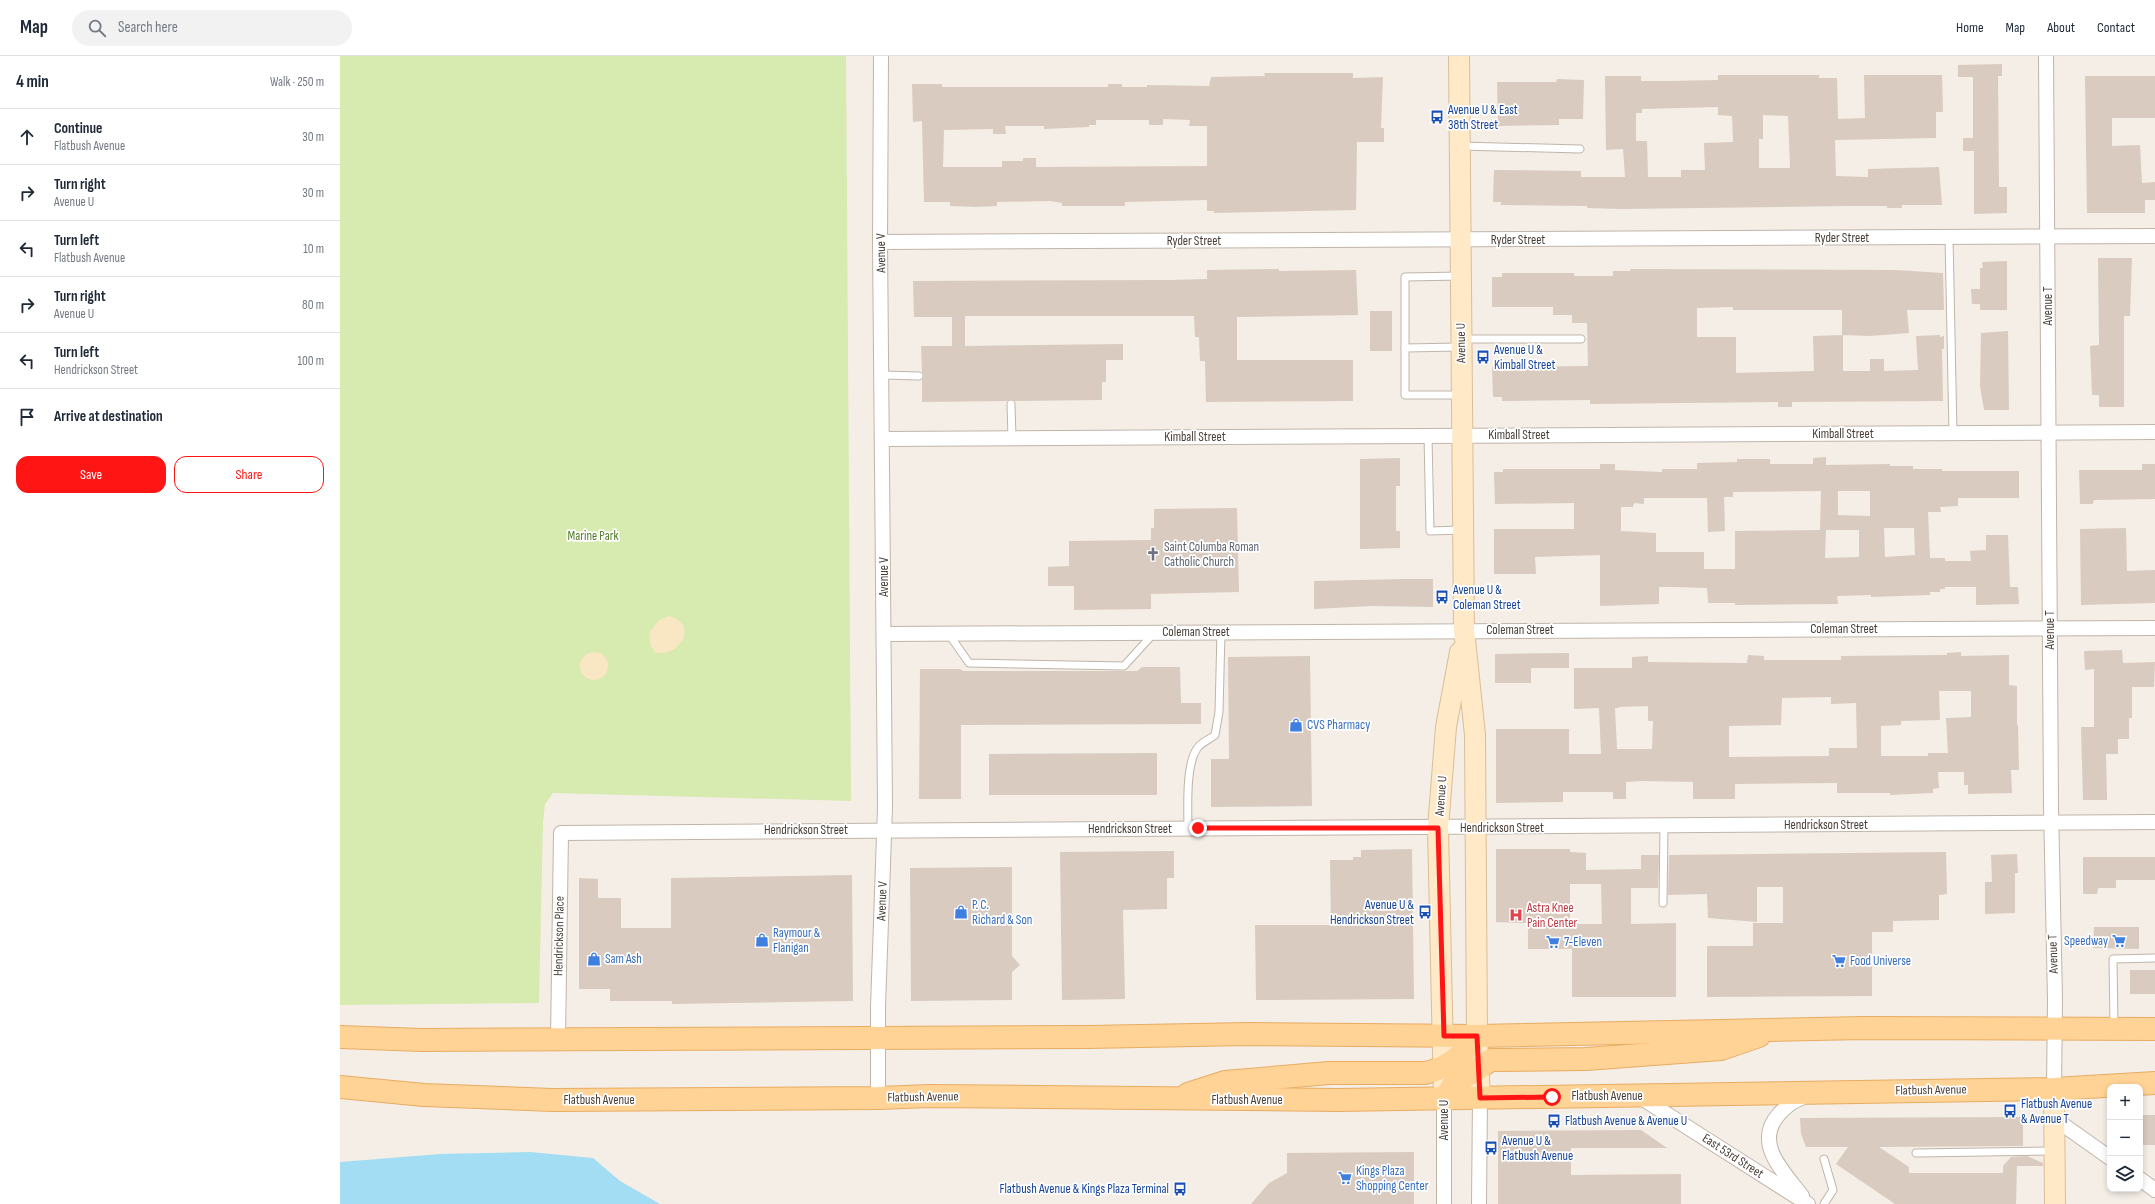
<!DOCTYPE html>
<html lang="en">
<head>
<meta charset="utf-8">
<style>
	:root { --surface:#fff; --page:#f2f2f3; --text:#1f2937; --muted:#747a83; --line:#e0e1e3; --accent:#ff1513 }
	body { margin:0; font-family:"Sofia Sans Condensed",sans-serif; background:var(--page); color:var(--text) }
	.controls { position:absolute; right:12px; bottom:12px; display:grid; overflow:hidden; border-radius:8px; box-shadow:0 2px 6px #0003 }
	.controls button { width:36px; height:36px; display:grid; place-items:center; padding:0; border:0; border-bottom:1px solid var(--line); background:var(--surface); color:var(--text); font:20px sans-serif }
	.stop { position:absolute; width:12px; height:12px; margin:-9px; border:3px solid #ff1513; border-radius:50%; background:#fff }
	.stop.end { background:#ff1513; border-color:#fff; box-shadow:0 1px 4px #0008 }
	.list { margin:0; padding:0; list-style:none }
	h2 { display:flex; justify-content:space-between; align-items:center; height:52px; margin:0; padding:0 16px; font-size:17px }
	h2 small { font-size:13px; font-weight:400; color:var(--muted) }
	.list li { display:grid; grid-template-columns:26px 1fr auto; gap:12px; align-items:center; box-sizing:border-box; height:56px; padding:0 16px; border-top:1px solid var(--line) }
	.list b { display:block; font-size:15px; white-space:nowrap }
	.list p { margin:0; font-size:13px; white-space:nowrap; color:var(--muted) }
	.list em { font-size:13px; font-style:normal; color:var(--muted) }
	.actions { display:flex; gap:8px; padding:12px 16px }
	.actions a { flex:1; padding:9px 0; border:1px solid var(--accent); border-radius:12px; text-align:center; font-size:14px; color:var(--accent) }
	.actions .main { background:var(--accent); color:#fff }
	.icon { flex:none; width:22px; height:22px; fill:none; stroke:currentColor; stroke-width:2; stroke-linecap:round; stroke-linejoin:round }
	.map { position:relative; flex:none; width:1815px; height:1148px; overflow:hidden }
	header { display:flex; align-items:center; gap:24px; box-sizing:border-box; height:56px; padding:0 20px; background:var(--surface); border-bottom:1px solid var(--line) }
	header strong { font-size:19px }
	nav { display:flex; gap:22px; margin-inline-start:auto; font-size:14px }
	.search { width:280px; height:36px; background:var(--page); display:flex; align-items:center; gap:10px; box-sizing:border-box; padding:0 14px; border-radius:22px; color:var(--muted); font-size:15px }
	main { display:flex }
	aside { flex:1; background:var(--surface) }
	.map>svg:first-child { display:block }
	.green { fill:#d7eaaf }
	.sand { fill:#f9e6c2 }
	.water { fill:#a2ddf3 }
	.building { fill:#d9cbbf; fill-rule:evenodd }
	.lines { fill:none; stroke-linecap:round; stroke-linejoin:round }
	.lane-casing { stroke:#c0b5a9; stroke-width:9 }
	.street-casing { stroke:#c0b5a9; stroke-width:16 }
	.secondary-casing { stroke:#d9be98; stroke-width:22 }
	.primary-casing { stroke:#e8ac62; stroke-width:24 }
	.lane { stroke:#fff; stroke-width:7 }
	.street { stroke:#fff; stroke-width:14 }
	.secondary { stroke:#ffe9c6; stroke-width:20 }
	.primary { stroke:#ffd295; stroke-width:22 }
	.route { stroke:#ff1513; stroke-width:5 }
	.labels { text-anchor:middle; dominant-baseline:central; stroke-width:3.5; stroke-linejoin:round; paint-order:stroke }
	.transit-label { font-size:13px; fill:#164399; stroke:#fff; text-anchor:start }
	.street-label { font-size:13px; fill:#483e36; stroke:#fff }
	.park-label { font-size:13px; fill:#537c27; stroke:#fff }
	.worship-label { font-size:13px; fill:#5b616d; stroke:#fff; text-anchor:start }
	.shop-label { font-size:13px; fill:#366cbe; stroke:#fff; text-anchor:start }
	.health-label { font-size:13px; fill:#be3a42; stroke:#fff; text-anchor:start }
</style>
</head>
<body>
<header>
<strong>Map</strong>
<div class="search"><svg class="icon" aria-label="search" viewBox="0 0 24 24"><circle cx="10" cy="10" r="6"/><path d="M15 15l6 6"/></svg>Search here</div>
<nav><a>Home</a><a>Map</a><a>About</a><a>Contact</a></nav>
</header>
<main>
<aside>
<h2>4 min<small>Walk · 250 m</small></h2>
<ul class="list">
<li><svg class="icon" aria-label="ahead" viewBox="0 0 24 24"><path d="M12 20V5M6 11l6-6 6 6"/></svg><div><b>Continue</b><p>Flatbush Avenue</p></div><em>30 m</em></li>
<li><svg class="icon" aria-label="right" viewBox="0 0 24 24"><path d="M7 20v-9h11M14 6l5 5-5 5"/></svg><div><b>Turn right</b><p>Avenue U</p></div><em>30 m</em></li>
<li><svg class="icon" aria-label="left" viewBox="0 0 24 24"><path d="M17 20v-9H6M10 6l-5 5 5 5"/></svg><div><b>Turn left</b><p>Flatbush Avenue</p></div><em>10 m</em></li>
<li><svg class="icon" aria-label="right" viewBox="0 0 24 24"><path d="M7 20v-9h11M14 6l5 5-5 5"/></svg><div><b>Turn right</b><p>Avenue U</p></div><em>80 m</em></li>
<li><svg class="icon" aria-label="left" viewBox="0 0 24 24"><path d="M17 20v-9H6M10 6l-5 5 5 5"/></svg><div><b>Turn left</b><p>Hendrickson Street</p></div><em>100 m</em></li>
<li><svg class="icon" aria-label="arrive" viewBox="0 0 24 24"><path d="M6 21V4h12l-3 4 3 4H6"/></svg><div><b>Arrive at destination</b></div></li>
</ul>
<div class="actions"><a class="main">Save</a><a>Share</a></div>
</aside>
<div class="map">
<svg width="1815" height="1148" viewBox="0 0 1815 1148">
	<rect width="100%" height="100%" fill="#f4eee7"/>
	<!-- green -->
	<polygon class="green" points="0,0 506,0 511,745 213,737 205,748 203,766 199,947 0,949"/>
	<!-- sand -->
	<g class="sand">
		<path d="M328,560C358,566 343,600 316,597L311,591L309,577L318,565Z"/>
		<circle cx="254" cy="610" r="14"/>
	</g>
	<!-- water -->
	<polygon class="water" points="190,1096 253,1102 280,1125 320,1148 0,1148 0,1106 100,1098"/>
	<!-- building -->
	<g class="building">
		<polygon points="1662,8 1662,20 1658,20 1659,131 1667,131 1667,157 1634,158 1634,95 1623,95 1623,82 1633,82 1633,21 1618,21 1618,9"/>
		<path d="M924,17H1013V22L1043,21L1041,72H1044V86H1017L1016,154L874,157V155H867V144L785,146V150H722V147L710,145L657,146V150L636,151L610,150V146H584L582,65L573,66L572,28H602V31H768V28H782V31H807V29L869,30L871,21L925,20ZM823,63L850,64L849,70H867V110L696,111V102H683V105H662V111H603L604,74L653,73V78H666L665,70H704V73L749,71V69H756V64H809V69H823Z"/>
		<path d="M1378,19H1479V22H1497L1498,63L1525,62L1524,19H1602L1603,56H1596V82L1495,84L1496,120L1528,121V113L1599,111L1602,149H1562V152H1547V150H1508L1282,153L1247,152V150L1161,149V146H1153L1154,114L1241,115V121H1285L1283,93L1266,94L1265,20H1301V25H1331L1378,24ZM1378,51V59L1392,60L1393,86L1364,87L1365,114H1341V121H1308L1307,85H1296V57H1302V53ZM1423,59L1448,60L1450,112H1419V83H1423Z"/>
		<polygon points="1745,20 1815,20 1815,62 1772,62 1772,90 1800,89 1802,127 1815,126 1815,144 1805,144 1805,157 1747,157"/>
		<polygon points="1217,23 1244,24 1243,63 1219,63 1219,69 1158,70 1157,26 1216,26"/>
		<polygon points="1758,202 1792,202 1790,260 1784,260 1784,351 1759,351 1759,339 1752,339 1750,290 1759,289"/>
		<polygon points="1667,205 1667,254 1640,254 1640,248 1632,248 1631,233 1640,233 1640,212 1643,212 1642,206"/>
		<polygon points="939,213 939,215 1016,214 1018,259 897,261 897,304 1013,304 1013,345 866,346 865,305 860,305 859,281 855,281 854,260 625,260 625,290 783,288 783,304 766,304 766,326 762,326 762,344 675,345 671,343 667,345 582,346 582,324 584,320 582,316 581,290 612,290 612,261 574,261 573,225 830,224 867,223 867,214"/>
		<polygon points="1291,213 1555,214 1603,217 1604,254 1567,254 1569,277 1530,280 1502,279 1502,254 1393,254 1393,251 1357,252 1357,281 1396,281 1396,317 1474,315 1473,280 1503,279 1503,315 1530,315 1530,303 1544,303 1544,315 1578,314 1576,280 1600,279 1600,281 1604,280 1604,293 1602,293 1603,345 1452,346 1452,351 1438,351 1438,346 1250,348 1250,344 1162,345 1162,341 1153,341 1152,311 1248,310 1247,267 1232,267 1232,259 1213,259 1213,251 1152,251 1152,221 1162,221 1162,217 1234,217 1234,220 1273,220 1273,215 1290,215"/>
		<rect x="1030" y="255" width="22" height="40"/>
		<polygon points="1668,275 1669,354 1644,354 1640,330 1641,277"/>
		<path d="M1486,401V409L1550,408V410H1573V413H1602V415H1679V442H1618V450L1600,451L1601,456H1588L1590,502H1605V505H1631L1630,495L1646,494V479H1668L1670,531H1678L1679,548L1636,549V531H1605V533H1600V536H1590V539L1531,541V539L1497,540L1498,548L1395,549V547H1368L1367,532L1334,531H1319V548L1260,550V499L1195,501L1196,518H1154V473H1234V447L1155,448L1154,416H1163V413H1260V408H1275V414L1322,416V413H1357V407L1397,406V403H1430V408H1473V402ZM1481,435L1480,474L1395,475V513H1364V496H1316V477L1281,475V451H1293L1294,447L1304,448V442H1367L1368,476L1385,475L1384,441H1393V436ZM1498,435H1530V460L1498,459ZM1544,472H1574L1575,499L1545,501ZM1486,474H1519V501L1485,502Z"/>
		<polygon points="1060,402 1060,430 1056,430 1056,475 1060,475 1060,492 1020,493 1020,403"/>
		<polygon points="1802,408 1815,408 1815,443 1754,444 1753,448 1740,448 1739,414 1802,414"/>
		<polygon points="897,452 899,536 811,538 811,553 734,554 734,530 708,530 708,511 729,510 729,485 811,484 811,472 814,472 814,453"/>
		<polygon points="1786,472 1787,515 1815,514 1815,547 1741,549 1740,473"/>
		<polygon points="1064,523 1093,523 1093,551 1032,550 974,553 974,525"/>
		<polygon points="1782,594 1783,607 1815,606 1814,631 1792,631 1792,662 1789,662 1789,683 1778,683 1778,698 1766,698 1767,744 1743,744 1741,671 1754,671 1754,613 1745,614 1744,595"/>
		<path d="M1621,596V600L1669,599V629L1677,630V669H1678L1679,714H1671L1672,737L1628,738V729H1624V716H1598L1599,732L1593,733V737L1550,739V737H1497V727L1395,728V743H1353V726L1302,725L1286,726V743H1273V736H1223V746L1156,747V673H1229V698H1261L1259,652L1234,653V612H1292V601L1308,600V606L1407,607L1408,599L1424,600V604H1501V600L1607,599V597ZM1599,635H1631V661L1606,662L1608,697H1588V700H1541V670L1561,669V665L1600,664ZM1491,641V648L1516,647L1517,692H1489V700L1389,701V670L1441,669L1442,642ZM1308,650V665H1313L1312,693H1277L1275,652H1279V651Z"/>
		<polygon points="1229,597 1229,612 1191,612 1191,627 1155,627 1155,598"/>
		<polygon points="970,600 972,750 871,751 871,703 889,703 888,601"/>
		<polygon points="802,611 840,611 841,647 861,647 861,668 621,669 621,743 579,743 580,613 620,613 623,615 797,615"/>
		<polygon points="817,697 817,739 649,739 649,698"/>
		<polygon points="1072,793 1074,943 916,944 915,869 991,869 990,804 1013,804 1013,801 1021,801 1021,794"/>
		<path d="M1156,793H1230V796L1246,797V814L1301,813V799H1319L1318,832H1291V868L1336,867V941H1232V893H1188V867L1156,866ZM1230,828H1261L1262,868H1230Z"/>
		<polygon points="834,795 834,822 827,822 827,853 783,854 785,943 722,944 720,796"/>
		<polygon points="1606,796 1607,838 1599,839 1599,864 1553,865 1553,876 1532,876 1532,940 1367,941 1367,890 1413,890 1413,867 1443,867 1443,831 1417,831 1417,866 1368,862 1367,838 1328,839 1329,799"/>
		<polygon points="1677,798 1678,817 1675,817 1675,857 1645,858 1645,826 1652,826 1651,799"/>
		<polygon points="1743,801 1815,801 1815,824 1776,824 1776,832 1758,832 1757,838 1743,838"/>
		<polygon points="672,811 672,900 680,909 672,916 672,944 571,945 570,812"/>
		<polygon points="512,819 513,945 332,948 332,945 270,945 270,933 239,933 239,822 258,823 258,842 281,842 281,872 331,872 331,822"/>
		<polygon points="1754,871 1799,871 1799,893 1753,892"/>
		<rect x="1790" y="914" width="25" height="24"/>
		<rect x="1800" y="1059" width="15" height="30"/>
		<polygon points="1683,1061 1683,1090 1539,1091 1569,1111 1569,1117 1663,1117 1663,1110 1671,1101 1687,1100 1703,1107 1703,1110 1677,1110 1676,1148 1555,1148 1496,1108 1508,1091 1466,1091 1461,1078 1460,1062"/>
		<polygon points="1301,1074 1327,1092 1231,1092 1231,1119 1341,1118 1341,1148 1158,1148 1158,1075"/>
		<polygon points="1074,1096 1074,1148 911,1148 929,1127 947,1117 947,1097"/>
	</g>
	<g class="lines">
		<!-- lane casing -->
		<g class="lane-casing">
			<g id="lane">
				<polyline points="1120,90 1240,93"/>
				<polyline points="1609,181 1613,377"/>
				<polyline points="1124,283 1241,283"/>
				<polyline points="1120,291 1065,292 1065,221 1121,220"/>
				<polyline points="1065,292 1065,339 1120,339"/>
				<polyline points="543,319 579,320"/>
				<polyline points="671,348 672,382"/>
				<polyline points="1088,379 1090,475 1121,474"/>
				<polyline points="608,577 629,607 784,610 814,577"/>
				<path d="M848,773C848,752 845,705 859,690C863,686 870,683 875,679L879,656L881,576"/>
				<polyline points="1323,847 1324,770"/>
				<polyline points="1774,970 1773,903 1815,902"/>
				<polyline points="1576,1097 1713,1095"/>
				<polyline points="1484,1103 1493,1134 1484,1148"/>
			</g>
		</g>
		<!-- street casing -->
		<g class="street-casing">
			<g id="street">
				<polyline points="1706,0 1711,751 1715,944 1714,1033"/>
				<polyline points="540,186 1815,180"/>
				<polyline points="543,383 1815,376"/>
				<polyline points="544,578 1815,572"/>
				<polyline points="218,983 221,777 1815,766"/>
				<polyline points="1300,1041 1468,1148"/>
				<polyline points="538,1042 538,951 545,751 540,186 541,0"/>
				<polyline points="1104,1043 1104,1148"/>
				<polyline points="1715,1063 1770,1102"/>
				<polyline points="1800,1123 1815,1134"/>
				<path d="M1462,1140C1443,1115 1413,1087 1439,1058C1448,1049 1452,1045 1464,1041"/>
				<polyline points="1139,1148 1140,1042"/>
			</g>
		</g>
		<!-- secondary casing -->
		<g class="secondary-casing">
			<g id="secondary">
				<polyline points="1119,0 1124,574 1135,679 1137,980 1140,1042"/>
				<polyline points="1714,1033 1715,1148"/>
				<polyline points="1104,1043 1098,772 1106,671 1120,596"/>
			</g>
		</g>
		<!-- primary casing -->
		<g class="primary-casing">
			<g id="primary">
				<polyline points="0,981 82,984 748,981 908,978 1137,980 1524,972 1815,973"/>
				<polyline points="0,1031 84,1039 212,1044 538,1042 590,1040 998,1044 1714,1033 1815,1027"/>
				<path d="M848,1038L885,1026L989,1017H1085C1108,1012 1123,999 1137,980"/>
				<polyline points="1104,1043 1114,1028 1151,1004 1246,1003 1381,993 1419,980"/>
			</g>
		</g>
		<!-- lane -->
		<use href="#lane" class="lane"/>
		<!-- street -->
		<use href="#street" class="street"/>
		<!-- secondary -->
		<use href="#secondary" class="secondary"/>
		<!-- primary -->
		<use href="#primary" class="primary"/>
	</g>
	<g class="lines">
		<!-- route -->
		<polyline class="route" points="858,772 1098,772 1104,980 1137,980 1140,1042 1212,1041"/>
	</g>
	<!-- icons -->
	<defs>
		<g id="bus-bare" transform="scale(1.08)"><path d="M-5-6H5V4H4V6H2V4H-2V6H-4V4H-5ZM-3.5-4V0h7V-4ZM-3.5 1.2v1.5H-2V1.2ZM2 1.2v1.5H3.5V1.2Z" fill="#1a4fb4" stroke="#fff" stroke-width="2.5" paint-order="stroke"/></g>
		<g id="church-bare" transform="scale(1.08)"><path d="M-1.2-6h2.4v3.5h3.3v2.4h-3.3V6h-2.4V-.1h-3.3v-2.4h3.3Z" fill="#6b7280" stroke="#fff" stroke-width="2.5" paint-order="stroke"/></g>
		<g id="shop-bare" transform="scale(1.08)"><path d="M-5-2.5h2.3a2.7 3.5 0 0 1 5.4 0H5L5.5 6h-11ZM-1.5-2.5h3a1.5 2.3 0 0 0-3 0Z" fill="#3f7fe0" stroke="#fff" stroke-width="2.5" paint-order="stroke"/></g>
		<g id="hospital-bare" transform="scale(1.08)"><path d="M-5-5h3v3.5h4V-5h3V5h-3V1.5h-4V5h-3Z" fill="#e0444e" stroke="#fff" stroke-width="2.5" paint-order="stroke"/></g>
		<g id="supermarket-bare" transform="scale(1.08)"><path d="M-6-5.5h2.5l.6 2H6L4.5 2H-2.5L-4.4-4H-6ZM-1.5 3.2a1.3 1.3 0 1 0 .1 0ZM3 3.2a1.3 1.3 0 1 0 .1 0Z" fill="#3f7fe0" stroke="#fff" stroke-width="2.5" paint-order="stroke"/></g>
	</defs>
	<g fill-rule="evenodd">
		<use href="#bus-bare" x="1097" y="61"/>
		<use href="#bus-bare" x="1143" y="301"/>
		<use href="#church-bare" x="813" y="498"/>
		<use href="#bus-bare" x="1102" y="541"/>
		<use href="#shop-bare" x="956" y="669"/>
		<use href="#shop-bare" x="621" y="856"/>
		<use href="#bus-bare" x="1085" y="856"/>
		<use href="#hospital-bare" x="1176" y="859"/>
		<use href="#shop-bare" x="422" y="884"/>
		<use href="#supermarket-bare" x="1779" y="885"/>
		<use href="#supermarket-bare" x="1213" y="886"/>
		<use href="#shop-bare" x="254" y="903"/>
		<use href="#supermarket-bare" x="1499" y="905"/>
		<use href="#bus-bare" x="1670" y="1055"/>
		<use href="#bus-bare" x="1214" y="1065"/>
		<use href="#bus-bare" x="1151" y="1092"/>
		<use href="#supermarket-bare" x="1005" y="1122"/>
		<use href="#bus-bare" x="840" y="1133"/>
	</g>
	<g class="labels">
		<!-- transit labels -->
		<g class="transit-label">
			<text x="1108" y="54">Avenue U &amp; East<tspan x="1108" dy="15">38th Street</tspan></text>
			<text x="1154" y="294">Avenue U &amp;<tspan x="1154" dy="15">Kimball Street</tspan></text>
			<text x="1113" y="534">Avenue U &amp;<tspan x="1113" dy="15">Coleman Street</tspan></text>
			<text x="1074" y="849" text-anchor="end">Avenue U &amp;<tspan x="1074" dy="15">Hendrickson Street</tspan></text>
			<text x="1681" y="1048">Flatbush Avenue<tspan x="1681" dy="15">&amp; Avenue T</tspan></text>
			<text x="1225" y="1065">Flatbush Avenue &amp; Avenue U</text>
			<text x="1162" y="1085">Avenue U &amp;<tspan x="1162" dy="15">Flatbush Avenue</tspan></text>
			<text x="829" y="1133" text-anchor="end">Flatbush Avenue &amp; Kings Plaza Terminal</text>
		</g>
		<!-- street labels -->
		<g class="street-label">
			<text x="1502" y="182">Ryder Street</text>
			<text x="1178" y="184">Ryder Street</text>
			<text x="854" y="185">Ryder Street</text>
			<text transform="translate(541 197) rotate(-91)">Avenue V</text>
			<text transform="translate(1708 250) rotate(-90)">Avenue T</text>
			<text transform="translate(1121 287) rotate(-91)">Avenue U</text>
			<text x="1503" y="378">Kimball Street</text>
			<text x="1179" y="379">Kimball Street</text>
			<text x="855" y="381">Kimball Street</text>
			<text transform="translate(544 521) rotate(-90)">Avenue V</text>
			<text x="1504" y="573">Coleman Street</text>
			<text x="1180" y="574">Coleman Street</text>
			<text transform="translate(1710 574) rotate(-90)">Avenue T</text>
			<text x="856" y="576">Coleman Street</text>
			<text transform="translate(1101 740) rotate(-86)">Avenue U</text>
			<text x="1486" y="769">Hendrickson Street</text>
			<text x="1162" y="772">Hendrickson Street</text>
			<text x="790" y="773">Hendrickson Street</text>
			<text x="466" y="774">Hendrickson Street</text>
			<text transform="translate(542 845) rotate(-88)">Avenue V</text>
			<text transform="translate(219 880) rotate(-89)">Hendrickson Place</text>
			<text transform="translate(1713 898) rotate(-92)">Avenue T</text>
			<text transform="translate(1591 1034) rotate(-1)">Flatbush Avenue</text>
			<text x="1267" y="1040">Flatbush Avenue</text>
			<text transform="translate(583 1041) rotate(-1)">Flatbush Avenue</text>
			<text x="259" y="1044">Flatbush Avenue</text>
			<text x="907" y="1044">Flatbush Avenue</text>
			<text transform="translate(1104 1064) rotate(-90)">Avenue U</text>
			<text transform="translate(1393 1100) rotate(33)">East 53rd Street</text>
		</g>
		<!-- park labels -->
		<g class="park-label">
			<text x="253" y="480">Marine Park</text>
		</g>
		<!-- worship labels -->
		<g class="worship-label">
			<text x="824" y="491">Saint Columba Roman<tspan x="824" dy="15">Catholic Church</tspan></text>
		</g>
		<!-- shop labels -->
		<g class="shop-label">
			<text x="967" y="669">CVS Pharmacy</text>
			<text x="632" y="849">P. C.<tspan x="632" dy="15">Richard &amp; Son</tspan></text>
			<text x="433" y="877">Raymour &amp;<tspan x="433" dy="15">Flanigan</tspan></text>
			<text x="1768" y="885" text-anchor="end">Speedway</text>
			<text x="1224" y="886">7-Eleven</text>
			<text x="265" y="903">Sam Ash</text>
			<text x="1510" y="905">Food Universe</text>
			<text x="1016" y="1115">Kings Plaza<tspan x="1016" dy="15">Shopping Center</tspan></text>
		</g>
		<!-- health labels -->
		<g class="health-label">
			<text x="1187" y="852">Astra Knee<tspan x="1187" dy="15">Pain Center</tspan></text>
		</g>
	</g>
</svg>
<div class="controls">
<button>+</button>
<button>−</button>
<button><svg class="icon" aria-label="layers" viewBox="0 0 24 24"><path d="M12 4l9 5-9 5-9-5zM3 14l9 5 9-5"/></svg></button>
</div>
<div class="stop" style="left:1212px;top:1041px"></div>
<div class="stop end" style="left:858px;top:772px"></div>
</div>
</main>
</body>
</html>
